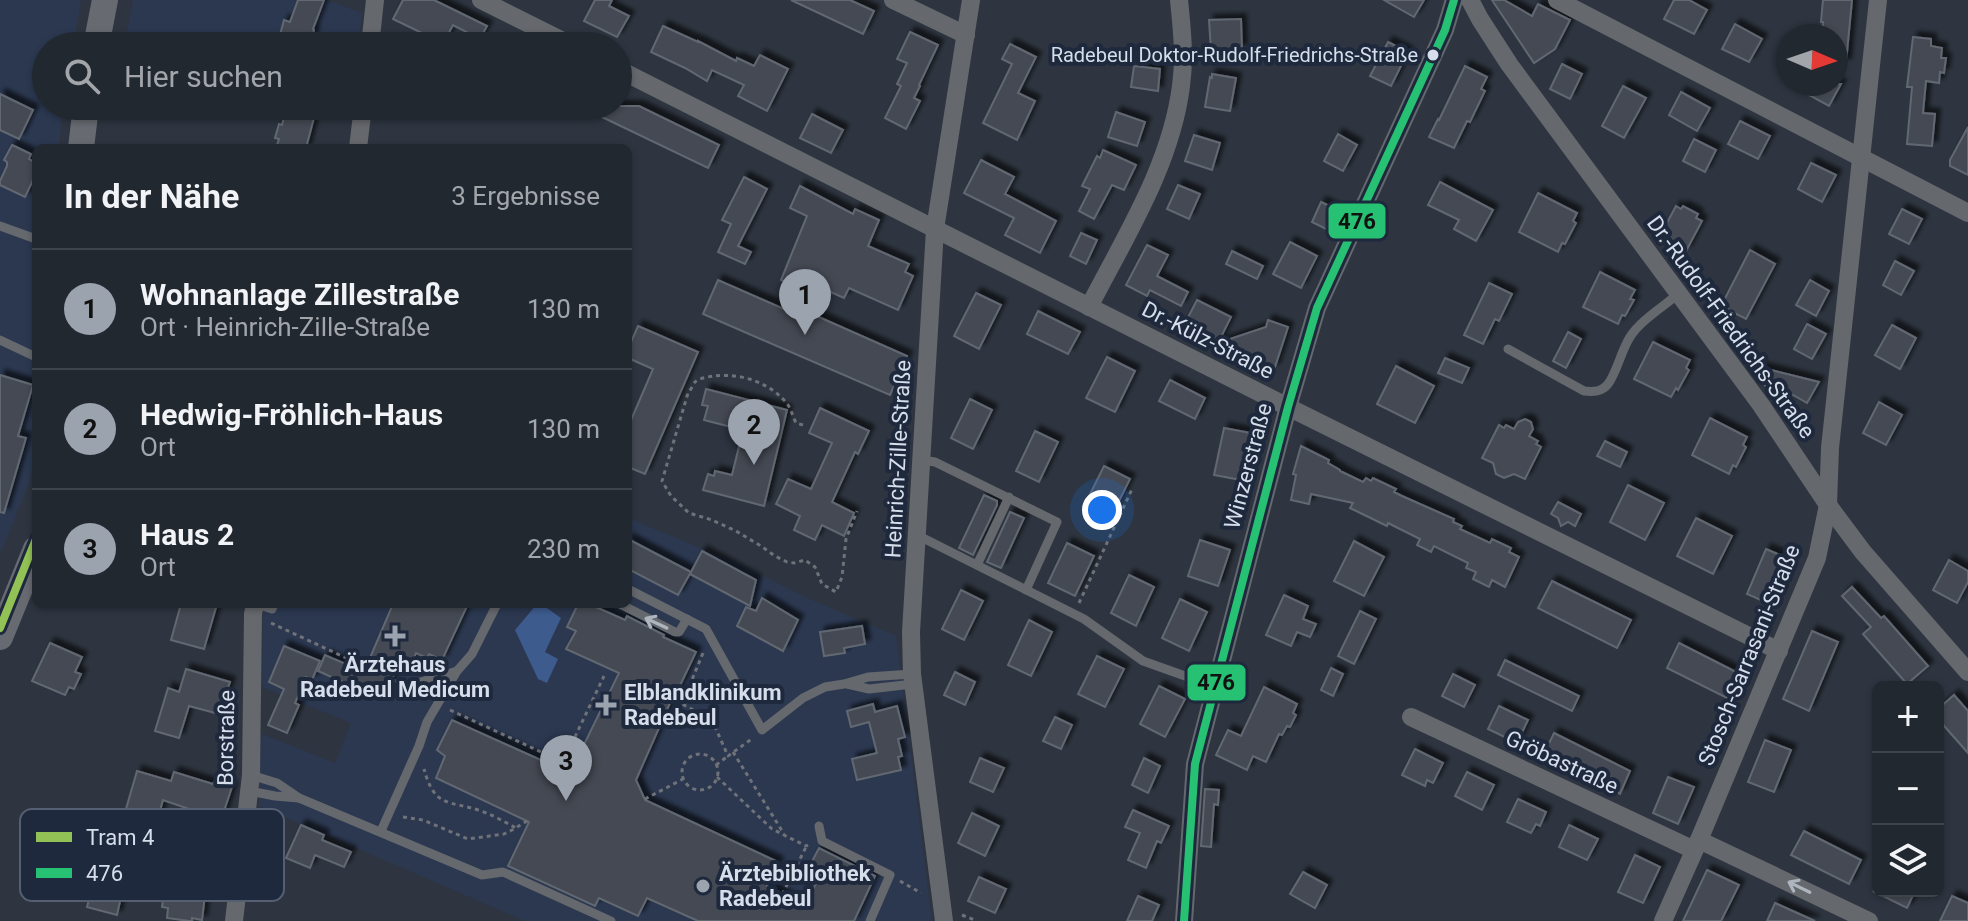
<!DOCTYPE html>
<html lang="de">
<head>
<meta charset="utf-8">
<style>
	:root { --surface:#222830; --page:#2a3038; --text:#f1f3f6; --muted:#a2a6ab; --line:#3f444c; --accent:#9ba3af }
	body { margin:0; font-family:Roboto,sans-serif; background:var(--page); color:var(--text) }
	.controls { position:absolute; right:24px; bottom:24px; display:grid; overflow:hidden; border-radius:12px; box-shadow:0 2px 6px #0004 }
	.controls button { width:72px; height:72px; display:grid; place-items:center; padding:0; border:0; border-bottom:2px solid var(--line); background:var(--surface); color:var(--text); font:40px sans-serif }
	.compass { position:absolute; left:1776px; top:24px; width:72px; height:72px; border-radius:50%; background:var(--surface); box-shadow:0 2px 6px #0004; rotate:92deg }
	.you { position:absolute; left:1102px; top:510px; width:28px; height:28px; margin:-20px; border:6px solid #fff; border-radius:50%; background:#1a73e8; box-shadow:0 0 0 12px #1a73e833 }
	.badge { display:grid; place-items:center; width:52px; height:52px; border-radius:50%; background:var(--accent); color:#111; font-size:26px; font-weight:700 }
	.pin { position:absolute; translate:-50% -66px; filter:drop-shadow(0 2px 4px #0008) }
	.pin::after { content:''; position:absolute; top:42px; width:28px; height:24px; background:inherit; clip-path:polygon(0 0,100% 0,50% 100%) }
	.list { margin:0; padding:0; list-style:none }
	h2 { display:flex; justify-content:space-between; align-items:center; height:104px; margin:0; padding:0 32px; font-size:34px }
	h2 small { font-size:26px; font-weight:400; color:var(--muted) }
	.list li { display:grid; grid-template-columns:52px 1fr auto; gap:24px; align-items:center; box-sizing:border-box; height:120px; padding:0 32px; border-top:2px solid var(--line) }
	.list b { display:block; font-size:30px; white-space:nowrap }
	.list p { margin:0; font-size:26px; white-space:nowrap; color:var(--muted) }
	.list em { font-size:26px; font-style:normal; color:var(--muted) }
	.icon { flex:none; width:44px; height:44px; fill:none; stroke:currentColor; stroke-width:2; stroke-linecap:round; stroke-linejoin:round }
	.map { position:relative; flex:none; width:1968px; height:921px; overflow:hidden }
	.search { position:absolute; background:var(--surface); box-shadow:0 2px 6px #0004; left:32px; top:32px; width:600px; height:88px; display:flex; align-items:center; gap:20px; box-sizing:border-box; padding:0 28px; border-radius:44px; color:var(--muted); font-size:30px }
	.panel { position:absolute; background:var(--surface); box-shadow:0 2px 6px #0004; left:32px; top:144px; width:600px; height:464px; border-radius:12px }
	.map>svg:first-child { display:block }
	.built { fill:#2b3850 }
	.water { fill:#3d5b8d }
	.building { fill:#444a53; stroke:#626871; stroke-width:2; filter:url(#shadow) }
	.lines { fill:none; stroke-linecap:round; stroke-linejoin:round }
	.path { stroke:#6f7278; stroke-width:3; stroke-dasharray:4 4; stroke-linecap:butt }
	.lane { stroke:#65686d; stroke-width:9 }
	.street { stroke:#65686d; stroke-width:18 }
	.secondary { stroke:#676b71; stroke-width:26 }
	.bus-1-casing { stroke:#1e293d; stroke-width:14 }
	.bus-1 { stroke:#26c172; stroke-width:8 }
	.tram-1-casing { stroke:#1e293d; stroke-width:14 }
	.tram-1 { stroke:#92c255; stroke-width:8 }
	.oneway { stroke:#aeb5bf }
	.bus-dot { fill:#d6deeb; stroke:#1e293d; stroke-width:3 }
	.poi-dot { fill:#9ba3af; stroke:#1e293d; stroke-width:3 }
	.labels { text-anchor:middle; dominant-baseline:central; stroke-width:8; stroke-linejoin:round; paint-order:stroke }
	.bus-label { font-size:20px; fill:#d6deeb; stroke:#1e293d; text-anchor:end }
	.street-label { font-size:22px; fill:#d6deeb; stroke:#1e293d }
	.poi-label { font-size:22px; font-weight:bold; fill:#d6deeb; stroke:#1e293d; text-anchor:start }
	.key { fill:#1e293d; stroke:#555f71; stroke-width:2 }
	.key-label { font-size:22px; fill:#d6deeb }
	.line-badge { stroke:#1e293d; stroke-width:3 }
	.pale-badge-label { font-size:22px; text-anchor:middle; font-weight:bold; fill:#111 }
</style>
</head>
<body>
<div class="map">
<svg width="1968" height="921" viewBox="0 0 1968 921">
	<defs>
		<filter id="shadow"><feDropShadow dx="5" dy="-5" stdDeviation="2" flood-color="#0009"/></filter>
	</defs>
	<rect width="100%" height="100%" fill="#2e3540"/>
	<!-- built -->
	<g class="built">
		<polygon points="0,0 81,0 73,46 46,46 46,106 63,106 59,148 36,148 36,450 29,483 0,554"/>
		<polygon points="133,0 328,0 362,13 358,46 124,46"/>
		<polygon points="628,518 735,562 801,595 896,636 932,921 525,921 259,806 259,733 335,763 351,723 262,687 263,613 264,604 628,604"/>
	</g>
	<!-- water -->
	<polygon class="water" points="537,604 541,604 561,618 545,652 558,659 547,683 538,679 515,630"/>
	<!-- building -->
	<g class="building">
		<polygon points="298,0 324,0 313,29 314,30 310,46 277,46 284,20 290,22"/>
		<polygon points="403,0 434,0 487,26 480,39 453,25 443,44 437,41 435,46 415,46 422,33 393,19"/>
		<polygon points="595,0 612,0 609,6 629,16 617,37 584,21"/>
		<polygon points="791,0 850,0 874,11 863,34"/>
		<polygon points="1384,0 1424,0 1414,17"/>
		<polygon points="1492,0 1504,0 1532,16 1538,4 1570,20 1555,49 1534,63"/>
		<polygon points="1674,0 1689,0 1707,10 1694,34 1664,19"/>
		<polygon points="1823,0 1852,0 1846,63 1836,63 1836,36 1822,36 1823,22 1821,22"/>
		<polygon points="1241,19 1242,49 1211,50 1209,20"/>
		<polygon points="1735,24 1762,39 1749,62 1722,49"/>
		<polygon points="663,26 698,42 698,41 736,61 737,58 754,66 760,55 788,69 767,111 738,96 744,85 712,70 707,81 685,68 651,52"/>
		<polygon points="910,32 938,45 919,85 920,86 914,98 920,101 906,129 885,118 901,86 897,84 907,63 897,59"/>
		<polygon points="1913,37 1931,39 1931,46 1942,48 1941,58 1946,58 1944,73 1940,72 1939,83 1926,81 1923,113 1935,114 1932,146 1907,144 1912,87 1907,87"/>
		<polygon points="1388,42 1408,52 1391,86 1370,76"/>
		<polygon points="1010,44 1036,57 1018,93 1035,101 1017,140 983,123 1012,64 1002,59"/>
		<polygon points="1562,64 1582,74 1570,99 1550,89"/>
		<polygon points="1134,66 1160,69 1158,91 1131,87"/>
		<polygon points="1465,66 1487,77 1481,89 1485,91 1470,122 1467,121 1454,148 1429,137 1438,119 1439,120"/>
		<polygon points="1212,74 1236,78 1230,111 1205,107 1210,77 1212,78"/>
		<polygon points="1789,84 1841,84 1829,106"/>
		<polygon points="1623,86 1646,98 1624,138 1602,126"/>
		<polygon points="1681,92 1710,108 1697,131 1669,115"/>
		<polygon points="0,94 33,110 19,139 0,130"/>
		<polygon points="287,106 315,114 306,148 276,148 279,139 275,138 279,124 282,125"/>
		<polygon points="579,106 639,106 719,145 708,168"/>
		<polygon points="1116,112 1145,122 1137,146 1108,137"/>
		<polygon points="812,114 843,130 831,153 800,138"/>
		<polygon points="1740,121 1770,136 1758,159 1728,144"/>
		<polygon points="1968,127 1968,175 1950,166 1950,160"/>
		<polygon points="1338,134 1357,145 1343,171 1324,161"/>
		<polygon points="1194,135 1220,143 1212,170 1185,161"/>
		<polygon points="1694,139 1716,150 1705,172 1683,161"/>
		<polygon points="12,145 31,154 29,159 36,163 36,174 25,197 0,185 0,181 7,166 7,162 4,160"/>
		<polygon points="1103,150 1136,165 1124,190 1112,185 1094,219 1079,211 1090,189 1082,186 1097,156 1100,158"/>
		<polygon points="981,160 1014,177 1005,194 1056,221 1040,253 1005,235 1014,218 964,193"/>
		<polygon points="1811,163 1836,175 1822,202 1798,189"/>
		<polygon points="744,177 767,189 738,246 751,252 745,264 718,252 731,224 722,220"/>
		<polygon points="1440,182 1493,210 1476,241 1454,229 1459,220 1428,205"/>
		<polygon points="1178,185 1200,194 1189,219 1167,209"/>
		<polygon points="800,186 853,214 855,209 879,220 868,246 909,264 905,272 913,276 898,310 849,288 844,298 824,289 812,314 907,356 890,395 703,314 718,280 793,313 803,290 781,280 807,216 790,208"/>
		<polygon points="1538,193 1577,213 1573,221 1576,223 1565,244 1562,243 1558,252 1519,232"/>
		<polygon points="1321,202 1338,210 1328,230 1312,222"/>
		<polygon points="1676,206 1681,209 1683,206 1698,214 1696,218 1702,221 1686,251 1660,236"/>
		<polygon points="1902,209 1922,219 1909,244 1889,234"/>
		<polygon points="1081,233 1097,240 1086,264 1070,256"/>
		<polygon points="1290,242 1317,256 1301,288 1273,274"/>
		<polygon points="1147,245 1168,255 1157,276 1188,292 1181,306 1150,290 1147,296 1126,285"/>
		<polygon points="1750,250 1775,264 1746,319 1721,306"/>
		<polygon points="1232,251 1263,266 1257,279 1226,264"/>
		<polygon points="1895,261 1914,271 1901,295 1883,285"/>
		<polygon points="1600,272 1635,290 1630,299 1634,300 1625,316 1622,315 1618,324 1583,307"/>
		<polygon points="1810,280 1829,291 1816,316 1796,305"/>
		<polygon points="1489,283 1512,294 1499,321 1495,319 1483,344 1464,335"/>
		<polygon points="976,293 1001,305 979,349 954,336"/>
		<polygon points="1197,300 1231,317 1218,343 1266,327 1268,320 1288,327 1275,367 1267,370 1183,327"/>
		<polygon points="1038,311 1080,332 1068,354 1027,334"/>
		<polygon points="1807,324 1826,334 1812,359 1794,349"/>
		<polygon points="1892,325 1916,338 1900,369 1875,355"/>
		<polygon points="638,326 698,352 645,474 628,467 628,427 653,369 628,358 628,349"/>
		<polygon points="1568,332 1581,339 1566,368 1553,361"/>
		<polygon points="1653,342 1690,360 1686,368 1689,370 1678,390 1676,388 1671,397 1634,379"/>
		<polygon points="1107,357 1135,371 1115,412 1086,398"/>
		<polygon points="1445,358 1469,368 1462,383 1438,373"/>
		<polygon points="1747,364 1819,382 1807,403 1774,384 1771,392 1759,379 1760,376 1751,371"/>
		<polygon points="1396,366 1434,386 1415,423 1377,404"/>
		<polygon points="0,375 33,385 18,436 26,438 4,513 0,512"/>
		<polygon points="1170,380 1205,398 1195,419 1159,401"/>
		<polygon points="706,389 787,410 764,506 703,490 708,474 714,476 715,471 732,475 743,430 704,420 708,406 702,405"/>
		<polygon points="970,399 992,410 973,449 951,438"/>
		<polygon points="1879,402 1902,415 1886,445 1863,433"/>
		<polygon points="820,408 869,431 858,454 855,452 832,502 854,513 844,536 822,525 815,540 794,530 800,516 776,504 788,479 811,489 832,443 809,433"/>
		<polygon points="1710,418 1747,437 1743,445 1746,447 1736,467 1733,465 1729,474 1692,455"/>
		<polygon points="1525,419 1531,422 1533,429 1529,436 1538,441 1536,444 1541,447 1525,479 1514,474 1504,478 1496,474 1493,463 1482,458 1499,425 1504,428 1506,425 1514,429 1518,422"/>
		<polygon points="1224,428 1251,433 1241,480 1214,475"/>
		<polygon points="1035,431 1058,442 1039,482 1016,471"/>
		<polygon points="1605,441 1627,452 1620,467 1597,456"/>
		<polygon points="1301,446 1329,460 1328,463 1340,470 1340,471 1363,482 1366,478 1371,481 1373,478 1396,489 1394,492 1402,496 1454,519 1453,522 1462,526 1460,529 1490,543 1492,539 1511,548 1509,552 1519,557 1505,587 1492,580 1489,587 1473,579 1476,572 1466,568 1468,563 1434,546 1431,552 1417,545 1420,539 1388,523 1387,526 1350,508 1353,503 1311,494 1309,504 1291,500 1296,475 1293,474"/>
		<polygon points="1104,466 1130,479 1111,517 1085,504"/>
		<polygon points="1628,485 1664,503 1645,540 1610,522"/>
		<polygon points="984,495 997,501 997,505 973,555 959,548"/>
		<polygon points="1558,502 1581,514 1575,526 1568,522 1561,526 1558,518 1551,514"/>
		<polygon points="1010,512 1024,518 1001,568 987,562"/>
		<polygon points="1696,518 1732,536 1713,574 1677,556"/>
		<polygon points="628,539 691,572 678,595 628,569"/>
		<polygon points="1200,540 1230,550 1218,586 1188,576"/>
		<polygon points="1354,541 1384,557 1364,596 1334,581"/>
		<polygon points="1067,543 1094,556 1075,596 1048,583"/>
		<polygon points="1766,549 1789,559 1770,604 1747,594"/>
		<polygon points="702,551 756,580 750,606 690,574"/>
		<polygon points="1949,560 1968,571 1968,582 1957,603 1933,590"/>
		<polygon points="1129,575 1154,587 1136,626 1111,613"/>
		<polygon points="1552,581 1631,620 1617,648 1538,608"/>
		<polygon points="1852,587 1881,618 1884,616 1928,666 1907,684 1863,634 1871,627 1842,596"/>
		<polygon points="961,590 983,601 964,640 942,629"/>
		<polygon points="1284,595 1308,606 1303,619 1316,624 1310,637 1297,632 1291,646 1266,635"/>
		<polygon points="762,598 798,620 783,651 737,626 746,607 756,611"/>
		<polygon points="1180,599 1207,612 1189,651 1162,638"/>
		<polygon points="181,604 217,604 204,649 171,640"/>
		<polygon points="393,604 468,604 442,660 429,654 427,658 416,653 412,663 401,658 383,700 318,671 325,655 364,672"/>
		<polygon points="578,604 589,604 625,620 627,616 664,635 663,637 696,652 675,696 670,703 636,780 645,800 778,862 767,886 805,906 820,875 808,869 819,848 875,876 854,921 698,921 647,898 638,916 599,898 595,906 508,866 529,822 436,778 445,756 437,750 452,720 554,766 577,759 619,673 566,649 576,631 567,627"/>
		<polygon points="1360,611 1376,619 1354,664 1338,656"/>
		<polygon points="1029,620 1052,632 1031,676 1008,665"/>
		<polygon points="862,626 865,644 844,648 845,653 824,656 820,632"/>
		<polygon points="1812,631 1838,642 1809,711 1783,699"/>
		<polygon points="50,643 82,657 75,672 81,674 74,689 69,687 65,695 32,681"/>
		<polygon points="1679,643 1740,674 1727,698 1667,668"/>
		<polygon points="284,646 320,661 312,680 306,677 295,703 299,705 287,733 268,725 284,689 269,682"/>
		<polygon points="1097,656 1124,669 1105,707 1078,694"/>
		<polygon points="1505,660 1579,696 1572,711 1498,675"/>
		<polygon points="1331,668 1343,674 1333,696 1321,690"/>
		<polygon points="186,669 230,682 219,714 189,706 179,738 155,731 168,688 179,692"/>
		<polygon points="955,672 975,682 965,705 944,695"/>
		<polygon points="1453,674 1475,685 1464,707 1442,696"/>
		<polygon points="1159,686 1185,699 1165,737 1140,724"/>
		<polygon points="1264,687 1297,704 1293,713 1296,715 1290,727 1287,726 1282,735 1279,734 1266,762 1253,756 1247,770 1216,755 1228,730 1241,736"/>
		<polygon points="1954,695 1968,711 1968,753 1938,719 1938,709"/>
		<polygon points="873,704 875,712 897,706 905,737 898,739 902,756 898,757 901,770 857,780 852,759 877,753 869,722 851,727 847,711"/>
		<polygon points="1499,706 1528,720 1517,743 1488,729"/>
		<polygon points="1055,717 1072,725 1061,749 1043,741"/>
		<polygon points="1554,733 1630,771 1620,794 1543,756"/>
		<polygon points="1765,740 1791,750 1774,792 1748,782"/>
		<polygon points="1415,749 1443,763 1433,783 1427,780 1425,786 1402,775"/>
		<polygon points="980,758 1004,768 993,792 970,782"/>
		<polygon points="1144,758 1160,766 1148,793 1132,785"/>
		<polygon points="137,771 171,781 174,772 213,784 214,782 232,787 221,820 163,800 153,836 121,826"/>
		<polygon points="1467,772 1494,785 1482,810 1455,796"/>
		<polygon points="1668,777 1694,787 1678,824 1653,813"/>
		<polygon points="1205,789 1219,790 1218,805 1214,804 1211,847 1201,846"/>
		<polygon points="1518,799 1546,812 1540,826 1536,824 1531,833 1507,822"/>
		<polygon points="1133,810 1169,826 1161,843 1157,841 1146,868 1128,860 1140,833 1125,827"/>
		<polygon points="972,813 999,826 985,856 958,843"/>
		<polygon points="301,825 324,835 322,840 351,852 344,867 315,855 310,868 286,858"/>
		<polygon points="1569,825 1598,839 1587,860 1559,847"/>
		<polygon points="1804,831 1861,860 1849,884 1791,855"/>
		<polygon points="1635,855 1660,867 1643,903 1618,892"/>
		<polygon points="97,867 126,874 117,915 87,907"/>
		<polygon points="1707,870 1739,885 1721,921 1683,921"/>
		<polygon points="1303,872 1327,885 1315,908 1290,894"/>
		<polygon points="979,877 1006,889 995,913 968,901"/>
		<polygon points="181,884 206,887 202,920 192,918 192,921 189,921 167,918 168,908 162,907 165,886 180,888"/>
		<polygon points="1873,891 1915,891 1907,908"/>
		<polygon points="1138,896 1159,905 1152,921 1127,921"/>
		<polygon points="1952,896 1968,903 1968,921 1940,921"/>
		<polygon points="1775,903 1815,921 1767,921"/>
	</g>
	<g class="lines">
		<!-- path -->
		<g class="path">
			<path d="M803,425L796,423C792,415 791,407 784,400C766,381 739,373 713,376C708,377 699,378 695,382C694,383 689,393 688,393L662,481L671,496L689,513L712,520L736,531L761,546L775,556L787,562L794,563L805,560L815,567L822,584L836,592L842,577L846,539L857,511"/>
			<polyline points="1079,603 1133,487"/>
			<polyline points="271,623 398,682"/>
			<polyline points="703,653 682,704 712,720 728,756 753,738"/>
			<polyline points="450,710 563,762 604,676"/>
			<polyline points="733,752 784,834"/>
			<circle cx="700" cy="772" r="18"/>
			<polyline points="716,765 728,756"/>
			<polyline points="717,777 772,829 806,846 808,845"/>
			<polyline points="645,799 683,779"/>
			<path d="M403,817L423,820L468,839L504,834L516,828C505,822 493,815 481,811C449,800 435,809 424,769"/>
			<polyline points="517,827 527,821"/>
			<polyline points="900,881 921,893"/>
			<polyline points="768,906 775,909 806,847"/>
			<polyline points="962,915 977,921"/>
		</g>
		<!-- lane -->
		<g class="lane">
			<polyline points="0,226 36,239"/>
			<polyline points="0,340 36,357"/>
			<path d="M1508,349L1584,391C1593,392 1602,392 1608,384C1617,372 1621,351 1630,337C1641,320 1663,307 1678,294"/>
			<polyline points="922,460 935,462 1057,522 1026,590"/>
			<polyline points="917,535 1084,619 1143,661 1216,687"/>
			<polyline points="977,565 1009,497"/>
			<polyline points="628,589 706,629 762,730 803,698 825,687 844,684 868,677 912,674"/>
			<polyline points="257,604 272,609 274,604"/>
			<polyline points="620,604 675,632 679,632 687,619"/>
			<polyline points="847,684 869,689 913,684"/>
			<polyline points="408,686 457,671"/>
			<polyline points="250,791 275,796 299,798 277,783 251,775"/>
			<polyline points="299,798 482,875 503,872 611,921"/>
			<polyline points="819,826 822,841 890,875 870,921"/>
			<polyline points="381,831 419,746 427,722 457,671 472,654 497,604"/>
		</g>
		<!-- street -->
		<g class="street">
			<polyline points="481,0 573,46"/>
			<polyline points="893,0 966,35"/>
			<polyline points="1470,0 1480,19 1509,64 1761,405 1828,505 1863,552 1968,672"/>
			<polyline points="1557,0 1968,213"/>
			<polyline points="370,46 375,0"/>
			<polyline points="618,69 1288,407 1779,651"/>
			<polyline points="358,148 363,106"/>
			<path d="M1089,307C1125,237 1171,165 1181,86C1185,57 1182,29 1179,0"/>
			<polyline points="1411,717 1694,850"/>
			<polyline points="1699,840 1869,921"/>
			<polyline points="234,921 251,775 253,614 255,604"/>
			<polyline points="944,921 912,674 911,632 935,229 971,0"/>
			<polyline points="1184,921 1195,764 1288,407 1317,308 1445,30 1454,0"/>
			<polyline points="1663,921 1699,840 1817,558 1828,505 1830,448 1878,0"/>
		</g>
		<!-- secondary -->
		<g class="secondary">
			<polyline points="96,46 105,0"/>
			<polyline points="81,148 86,106"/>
			<polyline points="0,637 36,549"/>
		</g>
		<!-- bus-1 casing -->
		<g class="bus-1-casing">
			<polyline id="bus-1" points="1184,921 1195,764 1288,407 1317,308 1445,30 1454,0"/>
		</g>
		<!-- bus-1 -->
		<use href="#bus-1" class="bus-1"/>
		<!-- tram-1 casing -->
		<g class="tram-1-casing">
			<polyline id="tram-1" points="0,628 36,539"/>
		</g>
		<!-- tram-1 -->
		<use href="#tram-1" class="tram-1"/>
	</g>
	<!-- one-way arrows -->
	<defs><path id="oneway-shaft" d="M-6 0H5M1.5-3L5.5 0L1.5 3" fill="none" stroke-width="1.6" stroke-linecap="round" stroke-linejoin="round" transform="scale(2)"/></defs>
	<g class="oneway">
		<use href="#oneway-shaft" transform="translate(656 623) rotate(-155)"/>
		<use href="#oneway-shaft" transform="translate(1799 887) rotate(-154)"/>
	</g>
	<!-- markers -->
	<circle class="bus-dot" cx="1433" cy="55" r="7"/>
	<g class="poi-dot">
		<path d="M391 624h8v8h8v8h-8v8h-8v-8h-8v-8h8z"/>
		<path d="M602 693h8v8h8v8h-8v8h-8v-8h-8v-8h8z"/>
		<circle cx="703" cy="886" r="8"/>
	</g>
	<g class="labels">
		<!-- bus labels -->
		<g class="bus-label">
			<text x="1418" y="55">Radebeul Doktor-Rudolf-Friedrichs-Straße</text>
		</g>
		<!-- street labels -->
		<g class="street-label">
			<text transform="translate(1731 327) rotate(54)">Dr.-Rudolf-Friedrichs-Straße</text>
			<text transform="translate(1208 340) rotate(27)">Dr.-Külz-Straße</text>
			<text transform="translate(898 459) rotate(-87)">Heinrich-Zille-Straße</text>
			<text transform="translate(1248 466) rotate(-75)">Winzerstraße</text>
			<text transform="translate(1749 655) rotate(-68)">Stosch-Sarrasani-Straße</text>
			<text transform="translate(226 738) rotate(-89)">Borstraße</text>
			<text transform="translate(1562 762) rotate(25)">Gröbastraße</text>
		</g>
		<!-- poi labels -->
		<g class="poi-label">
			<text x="395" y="664" text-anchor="middle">Ärztehaus<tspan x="395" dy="25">Radebeul Medicum</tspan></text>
			<text x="624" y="692">Elblandklinikum<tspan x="624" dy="25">Radebeul</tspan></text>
			<text x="719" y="873">Ärztebibliothek<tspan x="719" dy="25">Radebeul</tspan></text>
		</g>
	</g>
	<!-- legend -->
	<rect x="20" y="809" width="264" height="92" rx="12" class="key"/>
	<rect x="36" y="832" width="36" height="10" fill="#92c255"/>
	<rect x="36" y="868" width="36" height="10" fill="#26c172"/>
	<g class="key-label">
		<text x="86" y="845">Tram 4</text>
		<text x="86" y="881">476</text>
	</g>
	<g class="line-badge">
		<rect x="1327" y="202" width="60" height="38" rx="8" fill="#26c172"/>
		<rect x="1186" y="663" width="61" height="39" rx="8" fill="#26c172"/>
	</g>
	<g class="pale-badge-label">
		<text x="1357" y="229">476</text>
		<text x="1216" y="690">476</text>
	</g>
</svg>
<div class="controls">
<button>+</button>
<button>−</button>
<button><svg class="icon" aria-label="layers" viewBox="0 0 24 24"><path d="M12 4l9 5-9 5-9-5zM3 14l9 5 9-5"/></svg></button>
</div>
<svg class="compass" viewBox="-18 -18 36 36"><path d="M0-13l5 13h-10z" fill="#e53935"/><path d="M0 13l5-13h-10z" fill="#a2a6ab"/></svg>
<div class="you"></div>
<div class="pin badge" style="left:805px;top:335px">1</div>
<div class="pin badge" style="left:754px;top:465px">2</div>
<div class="pin badge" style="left:566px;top:801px">3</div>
<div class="search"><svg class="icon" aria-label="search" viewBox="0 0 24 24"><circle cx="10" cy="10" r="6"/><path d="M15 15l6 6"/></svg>Hier suchen</div>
<section class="panel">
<h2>In der Nähe<small>3 Ergebnisse</small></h2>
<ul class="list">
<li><span class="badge">1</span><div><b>Wohnanlage Zillestraße</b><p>Ort · Heinrich-Zille-Straße</p></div><em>130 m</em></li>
<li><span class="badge">2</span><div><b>Hedwig-Fröhlich-Haus</b><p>Ort</p></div><em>130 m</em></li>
<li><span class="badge">3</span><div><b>Haus 2</b><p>Ort</p></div><em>230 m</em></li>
</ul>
</section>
</div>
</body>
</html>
